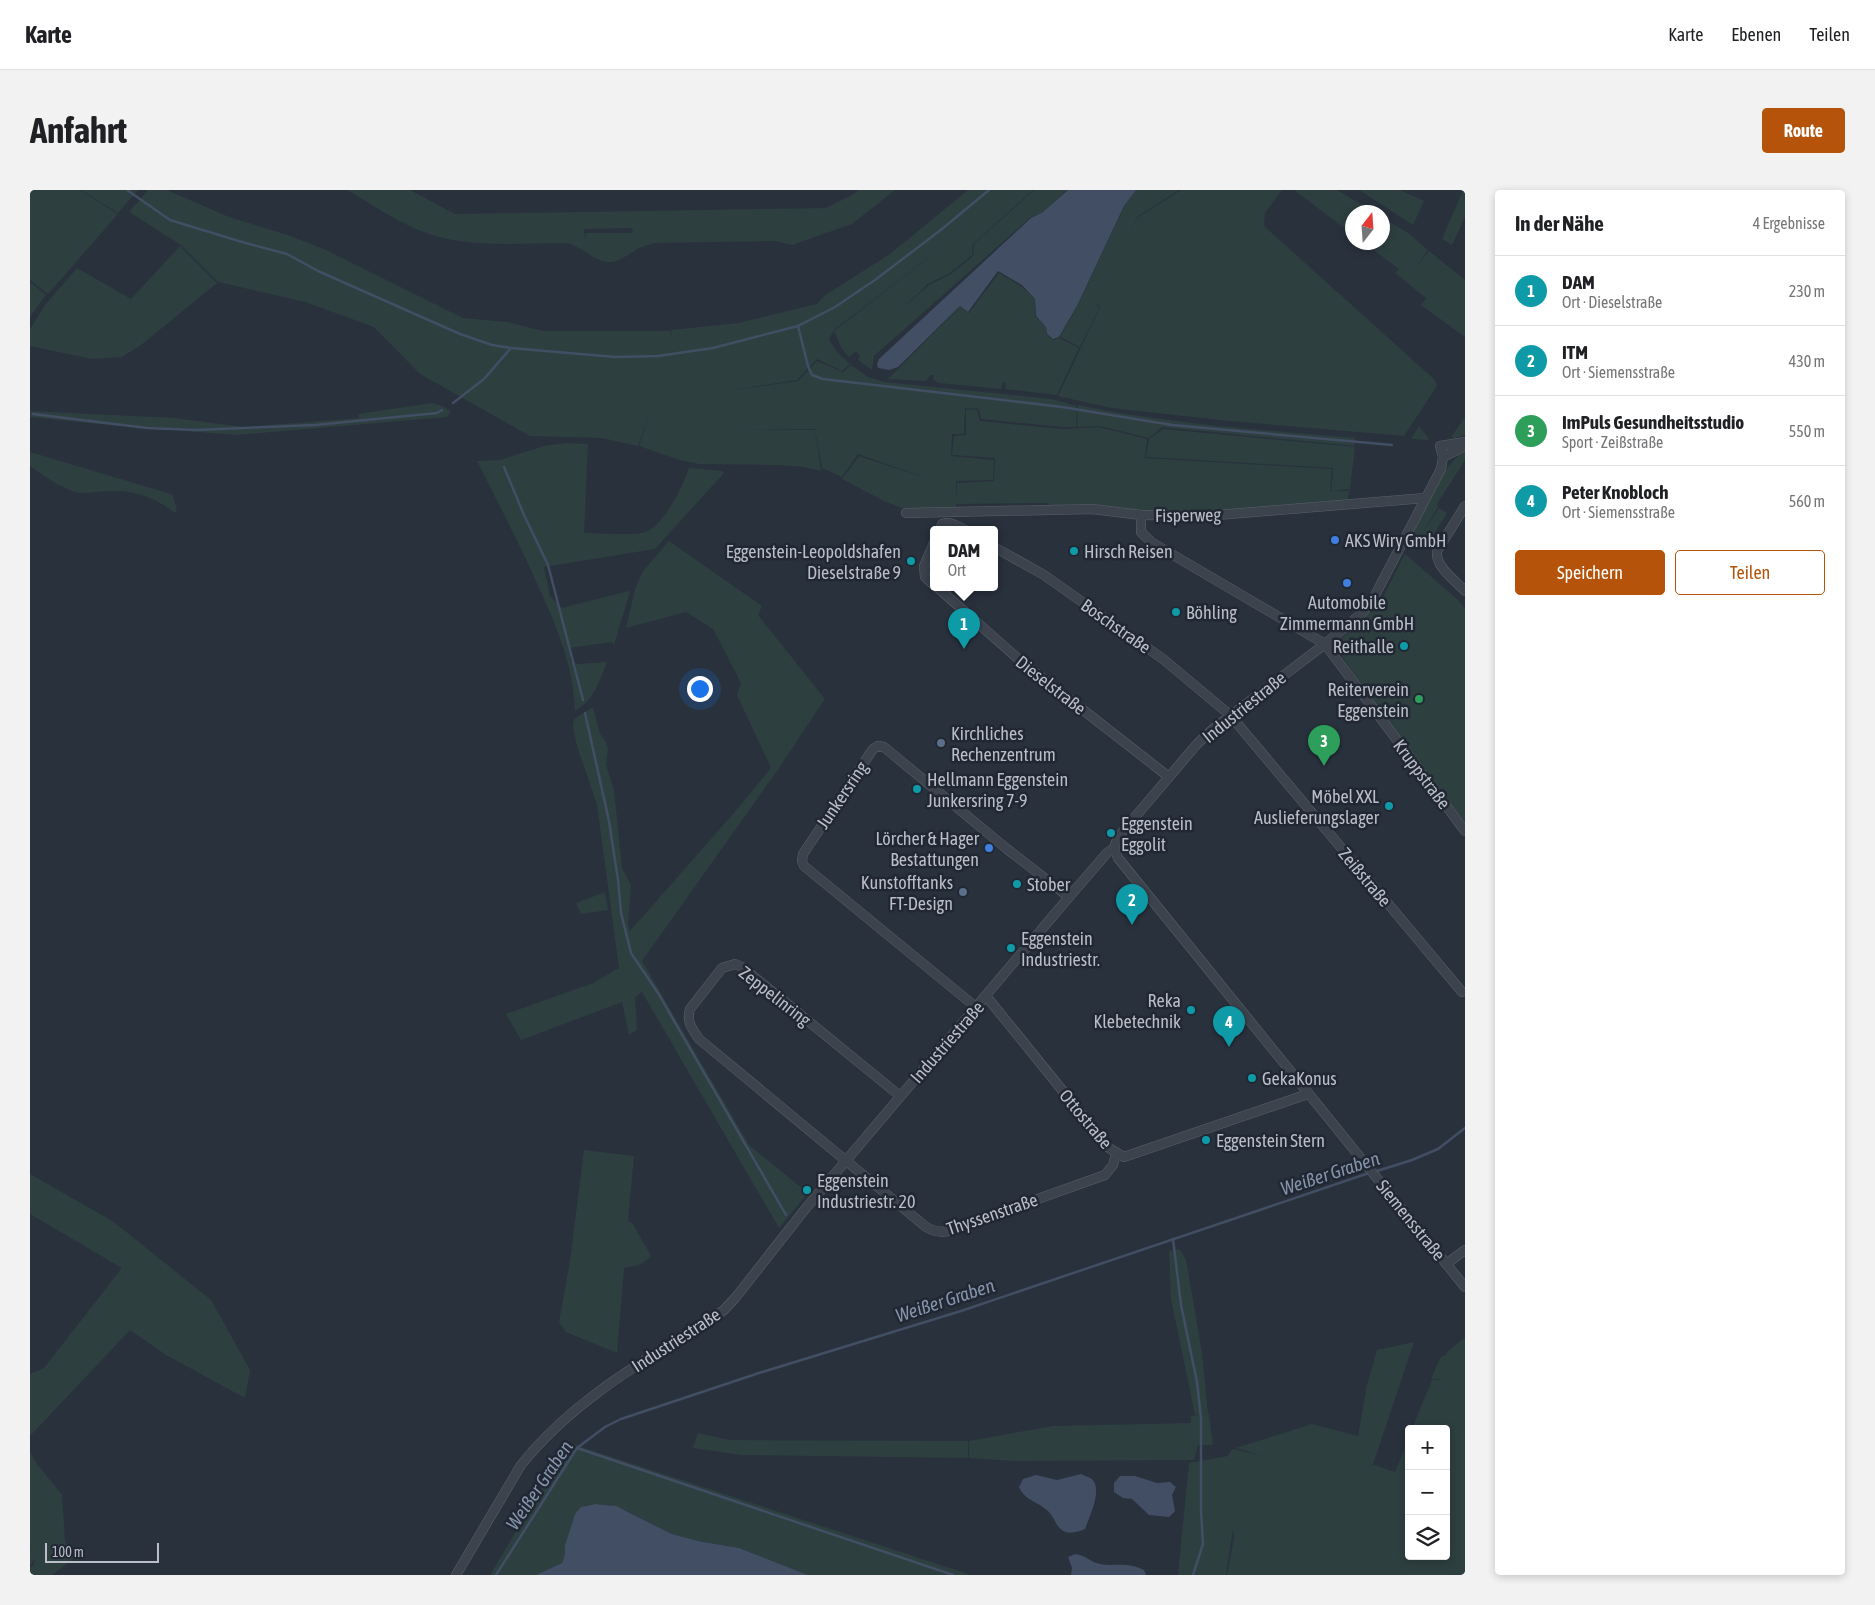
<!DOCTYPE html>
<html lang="de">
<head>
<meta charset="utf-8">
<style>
	:root { --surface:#fff; --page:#f2f2f2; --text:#202124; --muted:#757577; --line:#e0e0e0; --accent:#b45309 }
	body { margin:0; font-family:"Asap Condensed",sans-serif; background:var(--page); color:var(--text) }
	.controls { position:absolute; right:15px; bottom:15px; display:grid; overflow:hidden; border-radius:5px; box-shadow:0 2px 8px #0003 }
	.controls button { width:45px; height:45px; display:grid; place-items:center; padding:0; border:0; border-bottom:1px solid var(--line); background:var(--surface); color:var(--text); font:25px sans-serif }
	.compass { position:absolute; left:1315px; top:15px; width:45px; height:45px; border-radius:50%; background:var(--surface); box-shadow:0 2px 8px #0003; rotate:17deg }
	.scale { position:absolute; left:15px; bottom:12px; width:114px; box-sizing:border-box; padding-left:5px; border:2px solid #b9bec8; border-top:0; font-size:14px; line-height:18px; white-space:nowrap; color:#b9bec8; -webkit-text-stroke:4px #212833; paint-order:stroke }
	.you { position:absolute; left:669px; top:498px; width:18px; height:18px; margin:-12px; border:4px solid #fff; border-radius:50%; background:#1a73e8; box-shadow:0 0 0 8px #1a73e833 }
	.badge { display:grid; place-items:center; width:32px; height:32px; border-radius:50%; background:var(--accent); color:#fff; font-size:16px; font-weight:700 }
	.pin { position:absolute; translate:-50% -41px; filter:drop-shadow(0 1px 2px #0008) }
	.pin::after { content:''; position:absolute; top:26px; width:18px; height:15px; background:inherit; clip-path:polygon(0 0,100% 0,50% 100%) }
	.popup { position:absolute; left:900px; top:336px; width:68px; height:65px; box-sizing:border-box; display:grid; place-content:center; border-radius:5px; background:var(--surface); filter:drop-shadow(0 1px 4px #0005); font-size:16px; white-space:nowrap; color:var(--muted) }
	.popup b { font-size:19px; color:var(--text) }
	.popup::after { content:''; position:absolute; left:50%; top:100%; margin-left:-10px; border:10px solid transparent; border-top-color:var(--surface) }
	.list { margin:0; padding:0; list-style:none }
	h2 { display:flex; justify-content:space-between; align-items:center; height:65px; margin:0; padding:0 20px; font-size:21px }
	h2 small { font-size:16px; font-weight:400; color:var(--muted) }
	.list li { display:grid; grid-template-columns:32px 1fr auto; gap:15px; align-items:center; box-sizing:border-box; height:70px; padding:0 20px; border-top:1px solid var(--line) }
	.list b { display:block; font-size:19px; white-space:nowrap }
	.list p { margin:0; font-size:16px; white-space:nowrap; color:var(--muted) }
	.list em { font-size:16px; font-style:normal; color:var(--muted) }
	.actions { display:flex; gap:10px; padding:15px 20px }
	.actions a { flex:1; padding:11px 0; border:1px solid var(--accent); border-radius:5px; text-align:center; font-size:18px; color:var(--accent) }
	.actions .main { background:var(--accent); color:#fff }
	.icon { flex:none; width:28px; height:28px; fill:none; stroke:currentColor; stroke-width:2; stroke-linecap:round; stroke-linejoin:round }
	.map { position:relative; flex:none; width:1435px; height:1385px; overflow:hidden; border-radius:5px }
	header { display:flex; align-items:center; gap:30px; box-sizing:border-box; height:70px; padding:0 25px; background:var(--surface); border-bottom:1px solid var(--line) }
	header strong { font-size:24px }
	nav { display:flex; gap:28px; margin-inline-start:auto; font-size:18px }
	.intro { display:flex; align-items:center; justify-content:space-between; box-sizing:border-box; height:120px; padding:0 30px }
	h1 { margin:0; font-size:35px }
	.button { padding:12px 22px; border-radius:5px; background:var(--accent); color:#fff; font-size:18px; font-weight:700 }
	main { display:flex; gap:30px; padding:0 30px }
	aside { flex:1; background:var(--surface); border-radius:5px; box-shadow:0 2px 8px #0003 }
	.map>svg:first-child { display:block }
	.green { fill:#2e3f40; fill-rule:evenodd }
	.water { fill:#414e64 }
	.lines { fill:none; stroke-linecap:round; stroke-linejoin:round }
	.stream { stroke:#414e64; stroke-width:2.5 }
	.street-casing { stroke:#5a616b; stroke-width:10 }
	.street { stroke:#3c434d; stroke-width:9 }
	.shop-dot { fill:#3f7fe0; stroke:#212833; stroke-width:2 }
	.culture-dot { fill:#0f9aa8; stroke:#212833; stroke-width:2 }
	.leisure-dot { fill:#2e9e5b; stroke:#212833; stroke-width:2 }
	.service-dot { fill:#5c6f8a; stroke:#212833; stroke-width:2 }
	.labels { text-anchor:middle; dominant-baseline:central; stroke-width:5; stroke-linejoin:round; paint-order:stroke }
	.street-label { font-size:18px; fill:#b9bec8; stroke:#212833 }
	.poi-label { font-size:18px; fill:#b9bec8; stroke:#212833; text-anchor:start }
	.water-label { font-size:19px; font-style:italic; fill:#8594ab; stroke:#212833 }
</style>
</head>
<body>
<header>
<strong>Karte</strong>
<nav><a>Karte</a><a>Ebenen</a><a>Teilen</a></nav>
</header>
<div class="intro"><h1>Anfahrt</h1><a class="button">Route</a></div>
<main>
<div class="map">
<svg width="1435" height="1385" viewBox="0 0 1435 1385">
	<rect width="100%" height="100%" fill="#29313d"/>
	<!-- green -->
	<g class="green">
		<polygon points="0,0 50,0 88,24 18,104 0,90"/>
		<polygon points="51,0 108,0 88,23"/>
		<polygon points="118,0 137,0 199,27 258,45 296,60 433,128 477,132 513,141 640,141 642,147 641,140 708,133 787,114 794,106 860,64 938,0 1003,0 943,54 942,65 920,83 898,94 872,119 899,95 921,84 943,66 944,54 1004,0 1037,0 1013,22 1001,27 844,166 842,180 828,170 830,166 826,161 819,167 812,159 804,141 933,41 948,25 933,41 804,140 799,149 807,162 820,174 812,181 787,169 767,190 702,200 768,191 787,171 813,182 821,175 838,187 855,192 1022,209 1047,216 1046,237 1032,237 951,229 949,219 935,218 934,244 922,244 921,266 964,270 963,290 926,291 926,310 927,293 964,291 965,268 922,265 924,246 936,245 936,219 947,220 950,231 1032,239 1069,237 1117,249 1115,268 1302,279 1300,301 1319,301 1318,311 1174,323 1128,322 1049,314 1019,316 1018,313 926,314 926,318 876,320 854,311 812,289 829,266 904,291 828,264 812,287 792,278 785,239 705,240 785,240 791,281 774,277 746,275 669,274 650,270 609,256 621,220 608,256 572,248 500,246 390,184 344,137 275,112 188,92 151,55 99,22"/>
		<path d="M317,0H380L425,24L796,18L824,4L828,0H865L822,34L762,55L745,51L624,53C619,55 614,56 609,58C597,65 585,77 570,70C557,65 549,55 535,53C491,53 444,58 402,45C373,36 343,15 317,0ZM602,38L603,43H556L555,49L554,39Z"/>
		<polygon points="1106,0 1149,0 1107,27 1100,42 1107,28 1151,0 1252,0 1235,23 1234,36 1405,190 1407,196 1374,246 1200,231 1081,218 1028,206 1070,117 1065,112 1069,118 1050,157 1030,147 1047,117 1095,15"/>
		<polygon points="1264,0 1307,0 1344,22 1322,22 1322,44"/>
		<polygon points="1329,0 1370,0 1394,11 1383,35"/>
		<polygon points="1433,0 1435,0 1435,27 1422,55 1412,49"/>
		<polygon points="1353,28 1378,43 1398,60 1387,76 1399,61 1435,90 1435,147 1391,115 1396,108 1365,83 1369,79 1334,53 1352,52"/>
		<polygon points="150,56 187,93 111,155 92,167 62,169 0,156 0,139 15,115 47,78 101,109"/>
		<polygon points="969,83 992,97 1005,109 1005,126 1016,137 1016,144 1023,150 1029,148 1049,158 1027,205 975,199 976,193 973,192 971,199 909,193 904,190 903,185 900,185 896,191 858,189 930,117 939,123"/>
		<polygon points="0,92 16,105 0,127"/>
		<polygon points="402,213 412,216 421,221 417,227 207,245 78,235 0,227 0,221 145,228 214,237 329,228 328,224"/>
		<path d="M1048,215C1139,234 1232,240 1325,248L1324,256L1132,237L1119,248L1070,236L1047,237Z"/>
		<polygon points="1435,227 1435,245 1425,248 1421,247"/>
		<polygon points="1389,236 1399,249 1397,250 1382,249 1382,247"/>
		<polygon points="1133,239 1325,257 1320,299 1301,301 1303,278 1116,267 1119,249"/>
		<path d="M536,253L558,254L554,343C566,343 608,346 616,342C634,335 653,296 659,278L692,281L694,283L625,359L514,377L520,406L532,418L599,401L600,402L584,455L582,452L539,458L541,472L547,474L577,472C569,492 564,510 545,521C544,478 527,437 509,398C490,355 468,313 447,271L470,270L514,256Z"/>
		<path d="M1435,260V270L1407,314L1408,317L1391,346L1409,318L1417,323L1397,355L1388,350L1385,355H1378C1391,327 1410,277 1435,260Z"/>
		<path d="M0,262L141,304L143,306L147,320L145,323C125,307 105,300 80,301C71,301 61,303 52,303C34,301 15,286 0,276Z"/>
		<polygon points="639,351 732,416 728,425 795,509 747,581 612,771 719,955 778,1003 749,1038 612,802 605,807 607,840 599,845 592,812 491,850 476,824 563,793 589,778 567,615 547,556 543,537 544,529 563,517 570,544 575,550 578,559 576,575 584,601 592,678 601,695 598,733 600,741 703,624 741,578 707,505 711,493 683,439 656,422 596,438 605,399 613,381"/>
		<polygon points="1375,364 1428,410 1435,419 1435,632 1381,564 1304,455 1351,411"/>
		<polygon points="575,702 578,720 551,724 546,713"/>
		<path d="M554,960L604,966L598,1031L603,1034L621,1066C613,1075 606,1076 594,1078L587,1163L536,1142L529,1132L540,1071Z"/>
		<polygon points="0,984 84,1032 181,1110 220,1180 215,1208 136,1165 100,1140 0,1246 0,1184 14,1178 92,1078 0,1024"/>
		<polygon points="1149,1059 1156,1069 1172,1163 1178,1224 1165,1225 1141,1109 1139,1061"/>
		<polygon points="1435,1147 1435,1385 1197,1385 1204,1348 1203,1339 1196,1385 1148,1385 1159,1273 1198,1266 1202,1259 1231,1265 1206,1258 1282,1234 1328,1246 1337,1195 1347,1160 1384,1152 1343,1274 1341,1274 1365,1282 1379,1248 1379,1366 1416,1366 1416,1239 1382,1239 1402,1190 1414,1189 1401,1189 1410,1168 1417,1164 1416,1163"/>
		<polygon points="1179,1224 1183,1255 1168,1255 1164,1270 983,1271 939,1268 939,1251 1023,1236 1161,1233 1161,1226"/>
		<polygon points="668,1243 700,1250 938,1251 938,1268 711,1265 663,1258"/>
		<polygon points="543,1253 551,1257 941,1385 778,1385 709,1358 668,1351 642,1344 595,1320 580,1315 565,1314 556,1315 545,1324 535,1355 535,1364 532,1373 506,1385 460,1385 531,1266"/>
		<polygon points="0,1261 4,1270 32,1305 35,1350 43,1369 22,1385 0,1385 0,1378 4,1374 5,1368 0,1376 0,1361 2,1362 0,1360"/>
	</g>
	<!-- water -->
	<g class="water">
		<polygon points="1038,0 1106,0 1094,16 1047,116 1029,147 1023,149 1017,144 1016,137 1006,126 1005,109 992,95 968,81 938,122 930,116 868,177 859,180 848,178 847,174 849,169 1001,28 1013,22"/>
		<path d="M1051,1284C1054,1286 1059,1287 1062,1289C1073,1300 1059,1327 1055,1339C1050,1341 1042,1344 1036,1342C1026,1339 1025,1328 1019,1322C1008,1311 996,1312 989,1297L993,1289L1006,1285L1027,1290Z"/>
		<polygon points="1090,1286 1105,1286 1127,1293 1140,1292 1146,1297 1142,1305 1145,1321 1139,1327 1119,1325 1102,1309 1093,1308 1084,1302 1084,1293"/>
		<polygon points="565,1314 586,1316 642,1344 668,1351 709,1358 778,1385 506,1385 532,1373 535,1364 535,1355 545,1324 551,1317"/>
		<path d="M1045,1364C1056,1365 1060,1372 1070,1374C1088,1377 1095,1371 1114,1380L1116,1385H1041L1042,1378L1038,1367Z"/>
	</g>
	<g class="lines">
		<!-- stream -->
		<g class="stream">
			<polyline points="97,0 140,30 212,52 257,64 288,81 430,144 462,155 481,158 585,167 628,166 683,158 768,136 805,117 845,90 912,39 959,0"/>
			<polyline points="768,136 778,176 782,185 793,189 1032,217 1142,235 1362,255"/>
			<polyline points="423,213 454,189 481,158"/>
			<polyline points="3,224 117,238 166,240 285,235 407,223 412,220"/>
			<polyline points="474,277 494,325 518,375 553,510"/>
			<polyline points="555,523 579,631 588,690 591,723 601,763 628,803 756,1025"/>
			<polyline points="1344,982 1382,970 1408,959 1435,938"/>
			<polyline points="1143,1049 1151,1115 1167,1192 1171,1228 1171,1321 1173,1354 1163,1385"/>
			<polyline points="547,1258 923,1385"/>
			<polyline points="466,1385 547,1258 575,1237 591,1229 729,1183 931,1121 1339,983"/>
		</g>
		<!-- street casing -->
		<g class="street-casing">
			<g id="street">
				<polyline points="1413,267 1435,256"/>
				<path d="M1435,316L1407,361C1405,377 1425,390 1435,401"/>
				<polyline points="876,323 1062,319 1111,325 1175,326 1395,308"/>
				<polyline points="1111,325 1111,342 1121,352 1295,454 1435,641"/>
				<path d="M910,340L912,334C921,331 927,336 935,340"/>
				<polyline points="904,353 894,376 895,387 904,395"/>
				<polyline points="964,357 1014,385 1133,469 1200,525 1432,802"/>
				<polyline points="908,398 993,473 1139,587"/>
				<polyline points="1084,658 1088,668 1435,1097"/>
				<polyline points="956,806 1079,958 1094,967 1278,904"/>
				<polyline points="947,818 774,676 772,671 773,664 843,559 848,556 854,557 977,659 1039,707"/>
				<path d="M870,906L712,777L705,774L692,778L660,819C656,831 662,839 669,849L896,1037C903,1041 909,1043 918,1041L1075,985L1083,975L1086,964"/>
				<polyline points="1416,1074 1435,1060"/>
				<path d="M426,1385L491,1275C543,1210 612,1172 682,1128L694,1120L706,1107L776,1018L1039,707L1077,663L1084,658L1088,647L1167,554L1183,539L1295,454L1332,423L1341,413L1411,279L1413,267L1410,256L1435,252"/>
			</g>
		</g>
		<!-- street -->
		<use href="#street" class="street"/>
	</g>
	<!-- markers -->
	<g class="shop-dot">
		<circle cx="1305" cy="350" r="5"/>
		<circle cx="1317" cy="393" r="5"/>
		<circle cx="959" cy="658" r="5"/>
	</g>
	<g class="culture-dot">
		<circle cx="1044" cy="361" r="5"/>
		<circle cx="881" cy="371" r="5"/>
		<circle cx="1146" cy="422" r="5"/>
		<circle cx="1374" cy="456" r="5"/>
		<circle cx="887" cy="599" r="5"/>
		<circle cx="1359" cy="616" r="5"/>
		<circle cx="1081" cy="643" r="5"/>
		<circle cx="987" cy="694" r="5"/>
		<circle cx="981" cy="758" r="5"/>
		<circle cx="1161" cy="820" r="5"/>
		<circle cx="1222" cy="888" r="5"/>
		<circle cx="1176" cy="950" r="5"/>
		<circle cx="777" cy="1000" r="5"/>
	</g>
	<circle class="leisure-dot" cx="1389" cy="509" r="5"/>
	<g class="service-dot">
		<circle cx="911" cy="553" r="5"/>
		<circle cx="933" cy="702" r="5"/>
	</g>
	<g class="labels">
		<!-- street labels -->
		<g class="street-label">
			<text transform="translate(1158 325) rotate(-1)">Fisperweg</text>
			<text transform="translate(1086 436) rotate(35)">Boschstraße</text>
			<text transform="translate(1021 495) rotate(38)">Dieselstraße</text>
			<text transform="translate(1214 517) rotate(-39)">Industriestraße</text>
			<text transform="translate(1392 584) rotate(53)">Kruppstraße</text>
			<text transform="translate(812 605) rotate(-56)">Junkersring</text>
			<text transform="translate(1335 687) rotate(50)">Zeißstraße</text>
			<text transform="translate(745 806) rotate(38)">Zeppelinring</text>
			<text transform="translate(917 852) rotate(-49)">Industriestraße</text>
			<text transform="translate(1056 929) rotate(50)">Ottostraße</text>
			<text transform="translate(962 1024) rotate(-19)">Thyssenstraße</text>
			<text transform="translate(1381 1030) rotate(51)">Siemensstraße</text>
			<text transform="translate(646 1150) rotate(-33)">Industriestraße</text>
		</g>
		<!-- poi labels -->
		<g class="poi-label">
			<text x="1315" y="350">AKS Wiry GmbH</text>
			<text x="871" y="361" text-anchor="end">Eggenstein-Leopoldshafen<tspan x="871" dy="21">Dieselstraße 9</tspan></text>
			<text x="1054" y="361">Hirsch Reisen</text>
			<text x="1317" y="412" text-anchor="middle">Automobile<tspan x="1317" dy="21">Zimmermann GmbH</tspan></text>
			<text x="1156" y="422">Böhling</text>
			<text x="1364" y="456" text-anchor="end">Reithalle</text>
			<text x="1379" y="499" text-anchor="end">Reiterverein<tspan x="1379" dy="21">Eggenstein</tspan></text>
			<text x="921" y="543">Kirchliches<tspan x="921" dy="21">Rechenzentrum</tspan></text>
			<text x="897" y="589">Hellmann Eggenstein<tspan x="897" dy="21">Junkersring 7-9</tspan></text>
			<text x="1349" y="606" text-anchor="end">Möbel XXL<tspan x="1349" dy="21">Auslieferungslager</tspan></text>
			<text x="1091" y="633">Eggenstein<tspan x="1091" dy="21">Eggolit</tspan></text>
			<text x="949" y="648" text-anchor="end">Lörcher &amp; Hager<tspan x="949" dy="21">Bestattungen</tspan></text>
			<text x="923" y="692" text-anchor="end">Kunstofftanks<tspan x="923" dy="21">FT-Design</tspan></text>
			<text x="997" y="694">Stober</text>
			<text x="991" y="748">Eggenstein<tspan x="991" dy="21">Industriestr.</tspan></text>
			<text x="1151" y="810" text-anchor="end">Reka<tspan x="1151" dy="21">Klebetechnik</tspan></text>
			<text x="1232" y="888">GekaKonus</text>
			<text x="1186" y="950">Eggenstein Stern</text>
			<text x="787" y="990">Eggenstein<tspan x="787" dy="21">Industriestr. 20</tspan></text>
		</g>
		<!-- water labels -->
		<g class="water-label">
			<text transform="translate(1300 983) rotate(-18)">Weißer Graben</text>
			<text transform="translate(915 1110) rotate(-18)">Weißer Graben</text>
			<text transform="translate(509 1295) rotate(-56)">Weißer Graben</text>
		</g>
	</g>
</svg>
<div class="controls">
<button>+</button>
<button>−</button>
<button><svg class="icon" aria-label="layers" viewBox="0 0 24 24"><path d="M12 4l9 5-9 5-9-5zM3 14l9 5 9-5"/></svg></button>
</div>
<svg class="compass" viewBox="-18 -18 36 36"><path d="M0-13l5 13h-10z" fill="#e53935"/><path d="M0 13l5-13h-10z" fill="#757577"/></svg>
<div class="scale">100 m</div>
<div class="you"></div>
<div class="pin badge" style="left:934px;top:459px;background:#0f9aa8">1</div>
<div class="popup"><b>DAM</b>Ort</div>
<div class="pin badge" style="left:1102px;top:735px;background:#0f9aa8">2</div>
<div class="pin badge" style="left:1294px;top:576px;background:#2e9e5b">3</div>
<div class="pin badge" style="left:1199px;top:857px;background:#0f9aa8">4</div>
</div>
<aside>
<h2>In der Nähe<small>4 Ergebnisse</small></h2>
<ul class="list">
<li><span class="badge" style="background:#0f9aa8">1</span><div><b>DAM</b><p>Ort · Dieselstraße</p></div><em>230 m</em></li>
<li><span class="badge" style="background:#0f9aa8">2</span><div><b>ITM</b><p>Ort · Siemensstraße</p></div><em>430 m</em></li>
<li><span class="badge" style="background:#2e9e5b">3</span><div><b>ImPuls Gesundheitsstudio</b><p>Sport · Zeißstraße</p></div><em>550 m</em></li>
<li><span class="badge" style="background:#0f9aa8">4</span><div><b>Peter Knobloch</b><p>Ort · Siemensstraße</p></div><em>560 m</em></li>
</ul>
<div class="actions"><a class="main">Speichern</a><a>Teilen</a></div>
</aside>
</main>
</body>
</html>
